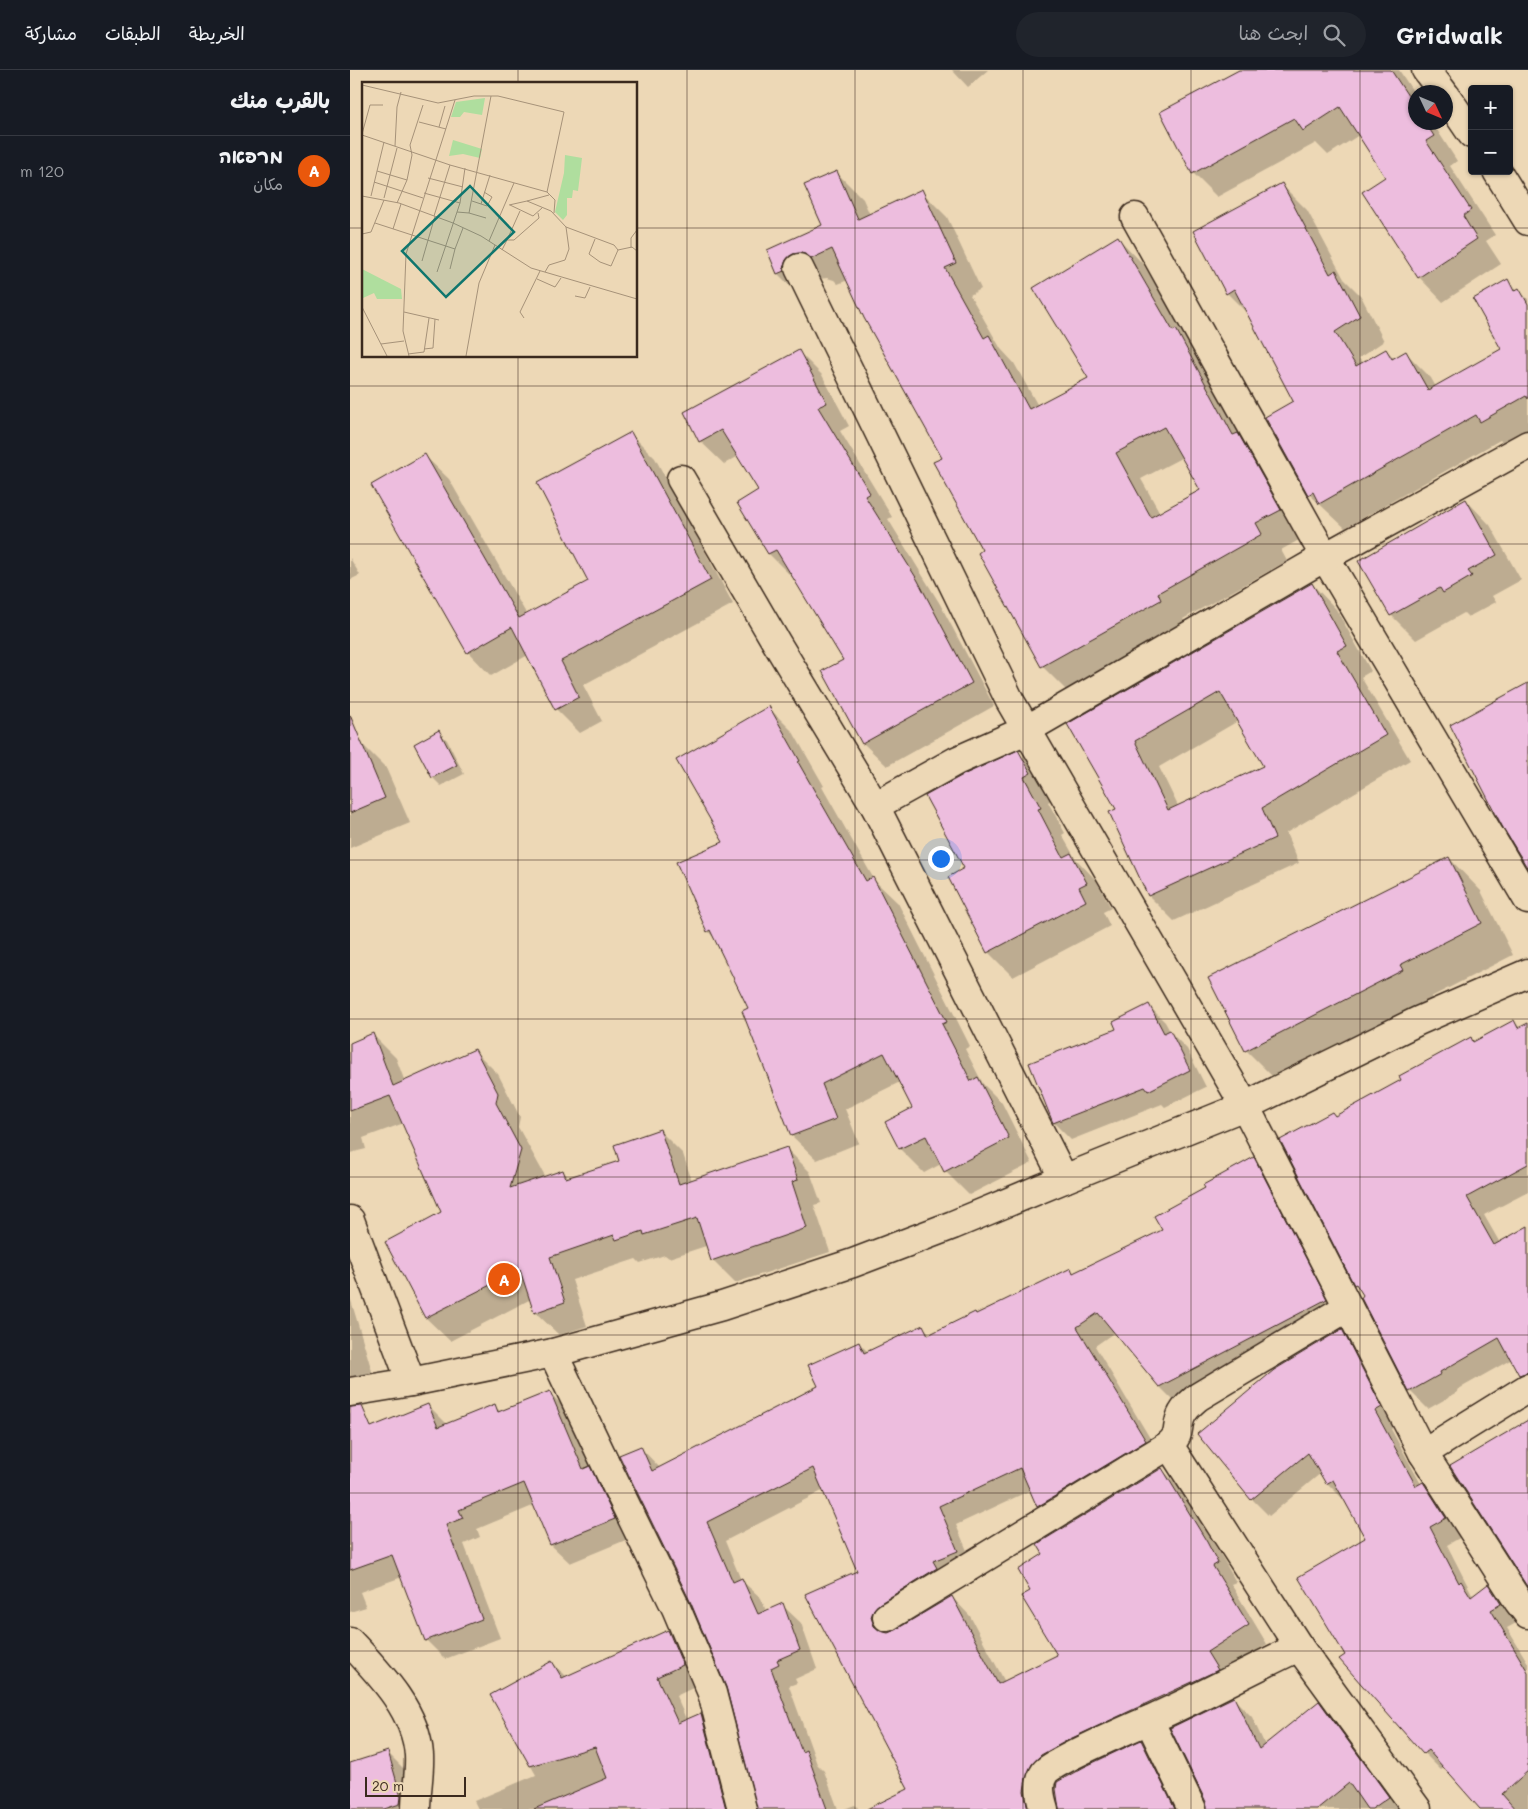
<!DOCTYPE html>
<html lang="ar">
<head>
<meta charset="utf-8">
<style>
	:root { --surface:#171b24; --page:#20242c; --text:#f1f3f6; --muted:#9ea1a6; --line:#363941; --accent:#ea580c }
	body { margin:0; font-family:Mali,"Playpen Sans Arabic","Playpen Sans Hebrew",sans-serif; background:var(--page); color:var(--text); direction:rtl }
	.controls { position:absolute; right:15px; top:15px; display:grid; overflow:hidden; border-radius:5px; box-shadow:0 1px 4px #0004 }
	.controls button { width:45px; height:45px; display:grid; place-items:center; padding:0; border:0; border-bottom:1px solid var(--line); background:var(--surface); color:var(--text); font:25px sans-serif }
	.compass { position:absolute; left:1058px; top:15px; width:45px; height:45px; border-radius:50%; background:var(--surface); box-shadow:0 1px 4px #0004; rotate:134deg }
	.scale { position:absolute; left:15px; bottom:12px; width:101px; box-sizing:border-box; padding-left:5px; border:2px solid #3b2a1e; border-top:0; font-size:14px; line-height:18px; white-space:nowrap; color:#3b2a1e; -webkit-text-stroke:4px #edd8b6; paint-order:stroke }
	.you { position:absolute; left:590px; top:788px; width:18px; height:18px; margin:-12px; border:4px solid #fff; border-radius:50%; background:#1a73e8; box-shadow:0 0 0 8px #1a73e833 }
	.badge { display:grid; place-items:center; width:32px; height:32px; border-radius:50%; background:var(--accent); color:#fff; font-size:16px; font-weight:700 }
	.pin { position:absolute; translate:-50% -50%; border:2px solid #fff; box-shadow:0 1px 5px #0006 }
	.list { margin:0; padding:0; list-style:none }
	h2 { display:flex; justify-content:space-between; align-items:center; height:65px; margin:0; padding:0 20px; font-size:21px }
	h2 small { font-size:16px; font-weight:400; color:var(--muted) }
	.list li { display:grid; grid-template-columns:32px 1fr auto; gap:15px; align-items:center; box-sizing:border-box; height:70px; padding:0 20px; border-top:1px solid var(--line) }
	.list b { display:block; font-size:19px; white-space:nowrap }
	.list p { margin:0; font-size:16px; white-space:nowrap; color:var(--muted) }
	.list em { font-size:16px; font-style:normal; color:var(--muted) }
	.icon { flex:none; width:28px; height:28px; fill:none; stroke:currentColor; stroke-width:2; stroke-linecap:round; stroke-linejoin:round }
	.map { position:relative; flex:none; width:1178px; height:1739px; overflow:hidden; direction:ltr }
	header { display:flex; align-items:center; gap:30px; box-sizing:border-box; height:70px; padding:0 25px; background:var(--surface); border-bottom:1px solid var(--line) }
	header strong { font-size:24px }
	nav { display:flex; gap:28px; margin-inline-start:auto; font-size:18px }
	.search { width:350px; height:45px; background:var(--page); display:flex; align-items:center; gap:12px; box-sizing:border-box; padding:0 18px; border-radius:28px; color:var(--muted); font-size:19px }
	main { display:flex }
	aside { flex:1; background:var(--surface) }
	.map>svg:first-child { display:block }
	.shadow { fill:#0003; fill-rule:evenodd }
	.building { fill:#edbdde; stroke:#3b2a1e; fill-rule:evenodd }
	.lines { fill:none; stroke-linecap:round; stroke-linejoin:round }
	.minor-casing { stroke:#3b2a1e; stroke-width:31 }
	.major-casing { stroke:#3b2a1e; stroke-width:31 }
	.minor { stroke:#edd8b6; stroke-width:28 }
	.major { stroke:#edd8b6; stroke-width:28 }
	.grid { fill:none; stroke:#3b2a1e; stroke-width:1; stroke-opacity:0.55 }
	.inset-road { fill:none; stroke:#a69279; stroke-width:1 }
	.view { fill:#0f766e; fill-opacity:0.15; stroke:#0f766e; stroke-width:2.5 }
	.inset-edge { fill:none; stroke:#3b2a1e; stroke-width:2.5 }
</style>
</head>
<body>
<header>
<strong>Gridwalk</strong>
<div class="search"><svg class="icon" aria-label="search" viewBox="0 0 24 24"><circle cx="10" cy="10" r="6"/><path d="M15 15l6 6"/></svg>ابحث هنا</div>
<nav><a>الخريطة</a><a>الطبقات</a><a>مشاركة</a></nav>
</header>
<main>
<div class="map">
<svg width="1178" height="1739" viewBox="0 0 1178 1739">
	<rect width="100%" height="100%" fill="#edd8b6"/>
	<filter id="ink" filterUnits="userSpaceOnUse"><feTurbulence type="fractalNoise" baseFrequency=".02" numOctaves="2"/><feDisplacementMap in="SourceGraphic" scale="10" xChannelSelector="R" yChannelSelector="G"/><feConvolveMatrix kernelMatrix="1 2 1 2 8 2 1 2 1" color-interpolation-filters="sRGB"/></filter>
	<g filter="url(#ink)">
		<!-- shadow -->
		<g class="shadow">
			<polygon points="602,0 638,0 618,17"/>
			<polygon points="891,0 1049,0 1066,26 1066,52 1082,52 1107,91 1100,96 1145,165 1136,171 1151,194 1093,232 1069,207 1037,107 1009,65 978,85 966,73 867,127 843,103"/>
			<path d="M487,103L513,129L520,145L571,121L597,147L631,219L620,225L651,279L664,293L688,336L739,308L768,168L793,194L956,466L931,480L937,491L833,549L837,556L718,622L692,596L634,481L593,388L498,210L488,214L484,210L477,208L469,209L454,230L428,204L418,181L474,156ZM833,387L852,420L810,443L791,409Z"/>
			<polygon points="932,115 957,140 994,209 1011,226 1034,271 1009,288 1013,294 1036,280 1045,289 1056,283 1081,308 1086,317 1152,280 1158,211 1178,229 1178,364 1156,376 1150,370 995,458 959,424 945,332 898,244 877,223"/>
			<polygon points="449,282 472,305 499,356 490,361 542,447 538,449 590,534 644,636 537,696 513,673 495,590 443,506 442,507 419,484 410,420 389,386 374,394 350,371"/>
			<polygon points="281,364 305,388 383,534 233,615 252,651 230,663 206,639 178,585 141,606 118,582 75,386 99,409 177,545 240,511"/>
			<polygon points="1116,430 1140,455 1171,510 1142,526 1146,532 1118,547 1114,543 1066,570 1041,545"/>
			<polygon points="0,488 10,505 0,510"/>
			<path d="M962,514L986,539L1021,601L1011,607L1060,690L936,763L949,793L824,851L799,826L761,743L768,740L719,655ZM888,651L914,697L828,736L809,697Z"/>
			<polygon points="419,638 443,662 474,716 472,717 525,811 548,833 620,976 615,979 633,1014 652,1033 682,1093 619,1125 595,1101 591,1094 574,1103 550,1079 537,1052 563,1039 550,1012 495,1039 509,1073 467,1090 442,1066 394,941 400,939 364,868 358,861 374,773"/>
			<polygon points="88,662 97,670 114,704 91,716 83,708 66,674"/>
			<polygon points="11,673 36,698 60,753 0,778 0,678"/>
			<polygon points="668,682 693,707 705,728 698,732 715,763 712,765 725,788 746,810 761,838 753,842 760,856 663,907 638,882 616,799"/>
			<polygon points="1099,788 1131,821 1163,885 1081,927 1085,933 928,1012 896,980"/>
			<polygon points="798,935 815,952 821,963 837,979 856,1017 815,1037 812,1034 721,1070 704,1053 681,994 768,960"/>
			<polygon points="1164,951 1170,958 1178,954 1178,1122 1134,1145 1150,1173 1178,1158 1178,1312 1170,1304 1162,1289 1107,1320 1108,1322 1078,1339 1060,1321 1015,1226 1005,1214 986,1047 1053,1010 1120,969 1125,973"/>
			<polygon points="23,965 46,988 55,1012 125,981 148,1004 170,1047 168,1057 194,1104 193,1108 213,1102 220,1108 271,1091 310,1061 333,1084 342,1111 437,1079 460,1102 471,1133 464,1135 480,1182 385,1213 362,1190 356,1176 319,1188 315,1185 290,1193 286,1189 222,1210 237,1256 209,1265 185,1242 181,1229 100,1271 76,1248 37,1173 93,1142 54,1053 13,1068 16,1079 0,1083 0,974"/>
			<polygon points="904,1089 922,1107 994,1248 828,1335 810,1317 765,1262 745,1276 813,1390 707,1455 688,1436 681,1420 606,1455 625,1499 541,1559 540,1563 602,1527 620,1546 655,1612 709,1586 682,1521 695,1485 812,1399 830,1418 875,1492 886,1512 881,1514 917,1574 703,1708 693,1739 520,1739 560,1720 509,1502 474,1420 375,1471 391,1510 411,1528 416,1541 432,1535 451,1553 467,1599 445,1609 447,1613 439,1616 467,1694 474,1701 488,1739 408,1739 378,1617 290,1377 310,1398 470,1317 509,1273 518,1282 573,1257 581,1265 626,1246 721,1200 725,1204 813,1161 856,1119"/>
			<polygon points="0,1227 24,1308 0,1316"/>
			<polygon points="992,1261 1009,1278 1048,1355 1041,1359 1071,1414 1073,1414 1090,1431 1113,1466 1097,1475 1122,1524 1124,1526 1138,1515 1155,1532 1168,1552 1157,1558 1178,1593 1178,1739 1131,1739 1095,1697 1091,1700 1074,1683 996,1586 1016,1468 995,1431 977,1413 971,1403 919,1446 902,1429"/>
			<polygon points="199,1322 218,1341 244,1403 258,1416 283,1467 220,1493 201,1475 185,1435 127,1459 130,1467 114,1474 150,1568 95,1589 77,1571 52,1507 10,1522 16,1537 0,1542 0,1363 22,1358 78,1335 97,1354 144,1336 151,1342"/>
			<polygon points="318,1562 337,1581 351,1614 326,1626 337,1651 351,1645 370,1664 389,1739 128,1739 124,1731 186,1705 142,1626 202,1592 217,1607"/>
			<polygon points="883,1628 902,1647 915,1675 969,1632 987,1651 1052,1739 858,1739"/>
			<polygon points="791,1672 810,1690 833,1739 710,1739"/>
			<polygon points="38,1683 57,1702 67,1739 0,1739 0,1694"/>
			<polygon points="505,1735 509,1739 494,1739"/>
		</g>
		<!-- building -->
		<g class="building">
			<polygon points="889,0 1041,0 1066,38 1066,52 1075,52 1084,66 1076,71 1121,140 1113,146 1127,169 1068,208 1012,122 1035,107 990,37 953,61 944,48 842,104 810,42"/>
			<path d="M487,101L508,149L572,119L606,193L595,198L634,268L639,265L679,339L738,308L683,218L768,166L823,261L826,259L883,365L888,363L931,440L906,453L912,464L808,523L811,530L691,597L628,483L632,480L583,392L592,388L514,248L482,179L461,189L457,185L451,183L443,184L436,190L434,196V201L427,204L417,180L472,155L454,115ZM814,357L850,420L801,447L766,383Z"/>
			<polygon points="932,113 980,204 986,200 1010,246 985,262 1006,296 1036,279 1042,289 1056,281 1078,320 1151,279 1123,229 1158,209 1164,221 1169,218 1178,234 1178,329 1176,326 1130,352 1126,345 969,434 963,422 958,425 915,347 943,331 884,219 876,224 843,161"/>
			<polygon points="449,280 477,333 468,337 520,423 515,426 567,509 622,613 512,674 472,601 493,590 426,480 418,484 387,433 408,420 371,360 349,372 334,342"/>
			<polygon points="281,362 361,510 211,591 229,627 205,640 162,557 117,583 21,415 75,384 169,548 238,511 187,413"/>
			<polygon points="1116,429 1147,485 1118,501 1122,506 1093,523 1090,518 1040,546 1008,491"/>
			<path d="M962,513L997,576L987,581L1036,665L912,738L925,768L798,826L759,742L766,739L717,654ZM870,622L913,696L818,740L785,671Z"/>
			<polygon points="1178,613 1178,799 1152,756 1100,655"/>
			<polygon points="419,636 450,691 448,692 516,811 523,807 597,952 592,954 621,1011 628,1007 659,1068 594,1102 576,1066 549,1079 535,1052 562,1038 534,983 472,1014 486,1049 441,1066 392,941 398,938 360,860 357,862 326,792 373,772 326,690"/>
			<polygon points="0,645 35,728 0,743"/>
			<polygon points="89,660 107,695 82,708 64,674"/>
			<polygon points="668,680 681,703 674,707 691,738 688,739 713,787 721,783 737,813 729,817 736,831 637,883 598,807 614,798 575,726 613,705"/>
			<polygon points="1099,787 1132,853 1050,895 1053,900 895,981 858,908"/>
			<polygon points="799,934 814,963 820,960 840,1000 798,1021 795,1017 703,1053 679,993 766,959 763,952"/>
			<polygon points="1164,950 1168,958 1178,953 1178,1094 1117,1127 1144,1175 1178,1156 1178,1302 1169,1305 1149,1268 1090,1302 1091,1304 1059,1322 1011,1228 1013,1225 1006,1214 1004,1215 930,1070 982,1042 985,1046 1051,1010 1049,1006 1121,967 1123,972"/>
			<polygon points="23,963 43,1016 125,979 148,1023 146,1033 171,1080 160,1118 213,1100 216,1108 269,1091 264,1075 310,1059 329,1114 437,1077 448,1110 442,1112 457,1158 361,1191 347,1148 294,1165 293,1161 266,1170 264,1165 200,1187 215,1232 184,1243 170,1200 75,1248 35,1172 91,1142 40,1026 0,1041 0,973"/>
			<polygon points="904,1087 977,1229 809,1317 748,1243 727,1257 796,1371 687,1437 670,1398 589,1436 608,1481 583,1491 587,1498 529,1534 524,1539 521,1547 524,1556 530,1561 538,1563 545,1560 602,1526 648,1614 707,1585 671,1526 680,1521 668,1500 693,1484 687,1474 812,1398 857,1472 868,1493 863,1496 899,1555 857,1582 868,1600 720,1669 691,1685 682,1694 676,1708 674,1721 678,1739 517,1739 558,1719 455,1524 507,1501 463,1398 357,1452 383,1512 392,1508 408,1544 433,1533 450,1580 427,1590 429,1594 421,1598 452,1682 456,1680 477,1739 407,1739 376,1617 340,1531 269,1385 291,1376 302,1401 468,1316 458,1295 509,1272 514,1283 573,1255 578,1265 625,1242 626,1244 721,1198 723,1203 812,1160 804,1146 855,1118 853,1115"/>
			<polygon points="992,1259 1032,1337 1025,1341 1066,1416 1073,1412 1096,1448 1080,1457 1109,1513 1111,1511 1121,1527 1138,1514 1151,1534 1141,1540 1178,1602 1178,1701 1152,1724 1165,1739 1130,1739 1078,1680 1073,1684 989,1589 995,1585 948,1507 1015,1468 983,1410 976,1414 958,1383 901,1430 847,1364 924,1300"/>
			<polygon points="200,1321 233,1399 240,1396 265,1449 200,1475 174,1413 109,1440 113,1448 96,1455 132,1549 75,1571 42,1485 0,1500 0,1337 12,1336 21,1357 78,1334 88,1357 145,1334 148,1342"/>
			<polygon points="1178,1350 1178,1518 1100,1396"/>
			<polygon points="318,1560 333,1595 307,1607 328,1653 351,1643 376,1739 184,1739 257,1708 245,1677 180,1696 140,1625 202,1591 212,1608"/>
			<polygon points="884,1627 909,1679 969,1631 1039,1727 1022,1739 1017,1739 999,1713 967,1739 857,1739 856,1732 820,1658"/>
			<polygon points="791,1670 825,1739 709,1739 706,1719 707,1712 734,1697"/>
			<polygon points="38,1681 51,1727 50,1734 34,1739 0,1739 0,1693"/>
		</g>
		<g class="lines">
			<!-- minor casing -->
			<g class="minor-casing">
				<g id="minor">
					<polyline points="1076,0 1093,22"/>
					<polyline points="1096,26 1122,64"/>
					<polyline points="1147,101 1178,151"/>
					<polyline points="785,147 975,487 1178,830"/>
					<polyline points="449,198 660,631 895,1036 1073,1383 1168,1531 1178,1544"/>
					<polyline points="331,409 426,572 525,736"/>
					<polyline points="714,1109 525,736 606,691 676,660 975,487 1178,375"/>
					<polyline points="0,1150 61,1312"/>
					<path d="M998,1237L848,1327C841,1333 833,1339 830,1349C826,1362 831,1363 819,1375L949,1577L1067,1739"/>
					<polyline points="203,1283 261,1405 326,1538 362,1623 392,1739"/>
					<polyline points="1073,1383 1178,1318"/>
					<polyline points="537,1547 819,1375"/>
					<path d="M0,1572C29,1603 66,1640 69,1685C70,1703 66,1721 66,1739"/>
					<path d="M694,1739C690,1726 687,1713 695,1702C702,1692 783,1657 799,1650"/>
					<path d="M842,1739L799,1650C850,1628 899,1600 949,1577"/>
				</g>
			</g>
			<!-- major casing -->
			<g class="major-casing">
				<polyline id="major" points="0,1322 61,1312 203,1283 372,1236 503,1193 603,1155 714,1109 895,1036 1068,951 1178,903"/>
			</g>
			<!-- minor -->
			<use href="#minor" class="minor"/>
			<!-- major -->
			<use href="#major" class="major"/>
		</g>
	</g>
	<!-- grid -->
	<path class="grid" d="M168,0V14M337,0V1739M505,0V1739M673,0V1739M841,0V1739M1010,0V1739M0,158H14M286,158H1178M168,286V1739M0,316H1178M0,474H1178M0,632H1178M0,790H1178M0,949H1178M0,1107H1178M0,1265H1178M0,1423H1178M0,1581H1178"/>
	<!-- overview -->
	<g transform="translate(12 12)">
		<rect width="275" height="275" fill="#edd8b6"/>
		<path d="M123,16L120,33L102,30L98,35H89L94,20ZM91,58L120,67L118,76L101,72L87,74ZM203,73L220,76L216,109L211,108L210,116H205V133L201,138L193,130L202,91ZM0,187L39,207L40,217H15L12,211L1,216Z" fill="#afde9e"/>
		<path class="inset-road" d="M0,3L76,21L112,14H136L202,30L185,110M57,40L84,47M77,45L83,24M0,52L8,23H21M0,53L88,83L185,110L193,118L192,131M33,64L35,25L39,10M15,89L45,98M66,96L101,105M12,100L61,116M62,111L98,121M0,114L37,121L91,141L119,154L169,186L275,217M9,114L22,60M22,116L35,66M110,119L119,122L128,93M165,119L187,113M35,121L45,98L50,73L48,63L61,23M119,122L125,124L130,115L122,110M147,123L165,119L189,129L204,145L252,163L256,168L270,165L275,169M148,123L171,134L180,126M95,130L107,131L129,14M107,131L124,136M72,134L88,83M13,141L93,167L101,146M31,147L39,122M0,152L9,150L22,118M233,157L227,172L238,180L249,184L256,168M145,158L158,129M127,159L152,101M269,166V156L275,148M140,168L145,158H152L177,136L176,131M60,179L73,134M88,187L93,167M75,190L98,121L103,86M183,190L187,183L203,178L207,167L204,145M175,197L193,205L199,196M213,214L223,216L228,205M0,225L25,274M42,230L77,238M162,236L158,230L178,189M19,262L42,259M62,267L71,266L73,237M46,272L62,270L67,236M47,274L41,249L44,172L93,18M104,274L117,201L133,163"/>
		<path class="view" d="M108,104L152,150L84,215L40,169Z"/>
		<rect width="275" height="275" class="inset-edge"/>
	</g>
</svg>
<div class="controls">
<button>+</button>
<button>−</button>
</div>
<svg class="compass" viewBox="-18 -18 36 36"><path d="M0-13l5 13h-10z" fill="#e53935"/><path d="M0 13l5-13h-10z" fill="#9ea1a6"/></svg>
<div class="scale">20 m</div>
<div class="you"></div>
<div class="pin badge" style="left:154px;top:1209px">A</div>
</div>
<aside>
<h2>بالقرب منك<small></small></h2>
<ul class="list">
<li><span class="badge">A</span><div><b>מרפאה</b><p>مكان</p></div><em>120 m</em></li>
</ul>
</aside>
</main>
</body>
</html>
